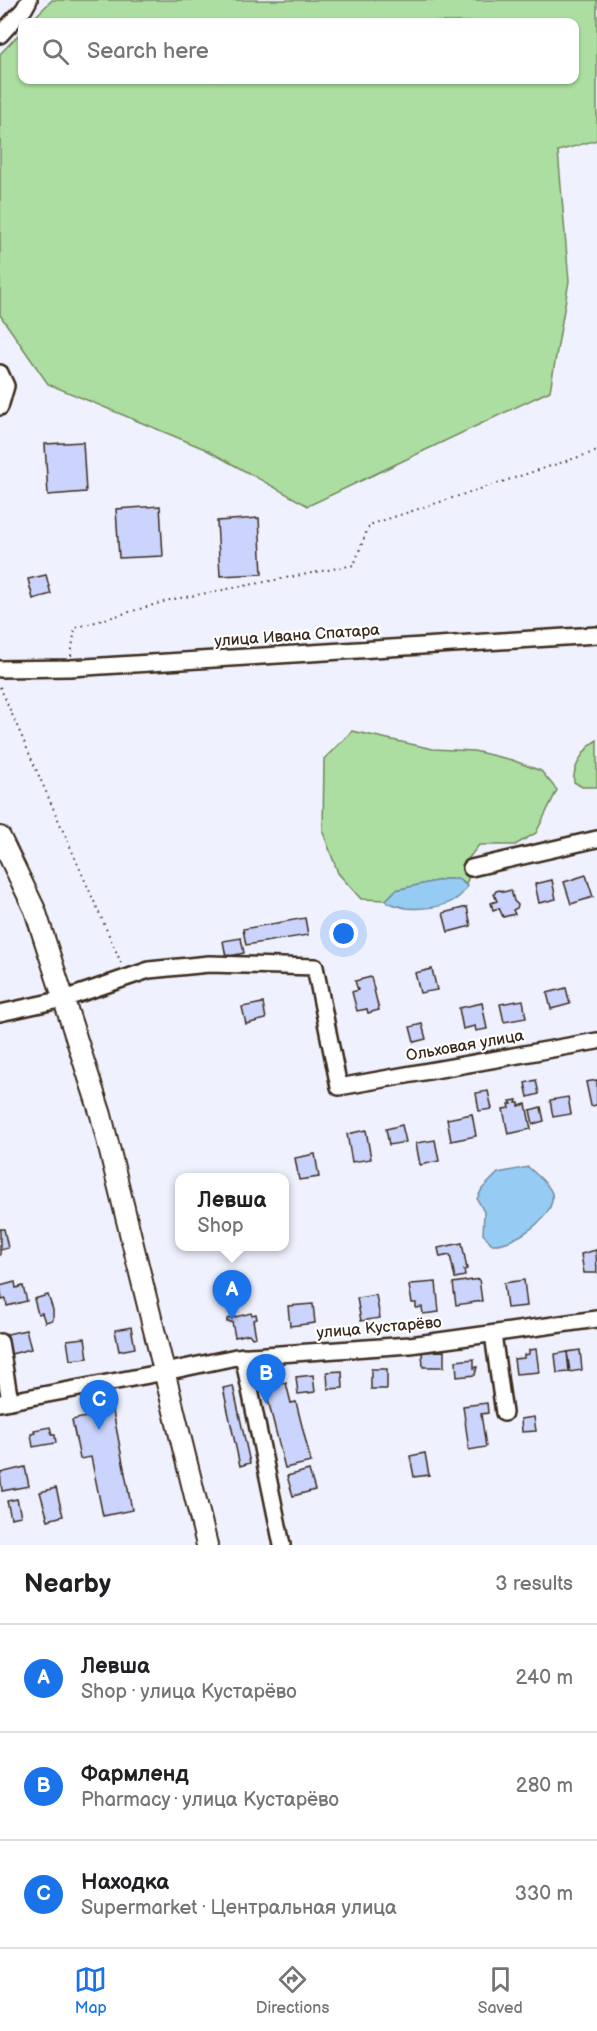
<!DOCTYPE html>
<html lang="en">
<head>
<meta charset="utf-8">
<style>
	:root { --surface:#fff; --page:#f2f2f2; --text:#202124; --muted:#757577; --line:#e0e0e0; --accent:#1a73e8 }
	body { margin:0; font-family:"Balsamiq Sans",sans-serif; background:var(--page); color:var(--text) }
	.you { position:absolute; left:344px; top:934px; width:21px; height:21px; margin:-15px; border:4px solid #fff; border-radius:50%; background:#1a73e8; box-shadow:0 0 0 9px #1a73e833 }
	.badge { display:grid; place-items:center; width:39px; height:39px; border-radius:50%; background:var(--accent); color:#fff; font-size:20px; font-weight:700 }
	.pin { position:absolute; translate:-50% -50px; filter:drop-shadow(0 2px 3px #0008) }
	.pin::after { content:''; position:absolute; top:32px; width:21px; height:18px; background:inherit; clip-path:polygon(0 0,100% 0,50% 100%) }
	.popup { position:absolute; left:175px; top:1173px; width:114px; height:78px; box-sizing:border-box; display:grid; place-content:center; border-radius:12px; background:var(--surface); filter:drop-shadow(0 2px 4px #0005); font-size:20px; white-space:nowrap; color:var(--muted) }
	.popup b { font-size:22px; color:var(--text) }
	.popup::after { content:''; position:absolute; left:50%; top:100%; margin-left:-12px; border:12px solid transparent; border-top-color:var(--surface) }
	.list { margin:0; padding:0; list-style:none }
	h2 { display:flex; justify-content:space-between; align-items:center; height:78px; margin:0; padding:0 24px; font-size:26px }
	h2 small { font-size:20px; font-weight:400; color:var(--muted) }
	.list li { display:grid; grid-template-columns:39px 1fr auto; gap:18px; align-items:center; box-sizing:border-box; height:108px; padding:0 24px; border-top:2px solid var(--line) }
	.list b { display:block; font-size:22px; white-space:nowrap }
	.list p { margin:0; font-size:20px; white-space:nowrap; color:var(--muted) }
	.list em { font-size:20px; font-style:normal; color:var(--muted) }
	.icon { flex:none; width:33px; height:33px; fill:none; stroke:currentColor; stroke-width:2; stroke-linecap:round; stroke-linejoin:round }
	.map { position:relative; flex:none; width:597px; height:1545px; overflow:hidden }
	.search { position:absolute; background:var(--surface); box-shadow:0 2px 4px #0004; left:18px; right:18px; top:18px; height:66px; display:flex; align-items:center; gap:15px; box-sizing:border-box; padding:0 21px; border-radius:12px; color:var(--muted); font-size:22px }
	.sheet { height:402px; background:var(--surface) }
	nav { display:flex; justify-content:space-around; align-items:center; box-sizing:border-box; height:84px; border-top:2px solid var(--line); background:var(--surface); font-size:16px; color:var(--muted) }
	nav a { display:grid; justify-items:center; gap:3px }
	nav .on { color:var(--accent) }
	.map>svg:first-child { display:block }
	.green { fill:#abdea0; stroke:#73845f; stroke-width:1.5 }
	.water { fill:#96ccf4; stroke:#728b9e; stroke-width:1.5 }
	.building { fill:#cad4fc; stroke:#3b2a1e; stroke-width:1.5 }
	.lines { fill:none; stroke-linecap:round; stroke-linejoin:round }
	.minor-casing { stroke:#3b2a1e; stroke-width:20 }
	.major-casing { stroke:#3b2a1e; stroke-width:24 }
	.path { stroke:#3b2a1e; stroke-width:2; stroke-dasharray:1.5 4.5; stroke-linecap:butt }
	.minor { stroke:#fff; stroke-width:15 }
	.major { stroke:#fff; stroke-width:20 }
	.labels { text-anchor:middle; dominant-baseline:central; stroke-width:4.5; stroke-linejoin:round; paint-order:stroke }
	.street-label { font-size:16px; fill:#3b2a1e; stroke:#fff }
</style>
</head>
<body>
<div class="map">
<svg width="597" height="1545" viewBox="0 0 597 1545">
	<rect width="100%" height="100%" fill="#eff2fe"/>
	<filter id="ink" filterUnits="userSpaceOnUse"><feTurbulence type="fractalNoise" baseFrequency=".0167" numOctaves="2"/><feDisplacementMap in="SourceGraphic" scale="12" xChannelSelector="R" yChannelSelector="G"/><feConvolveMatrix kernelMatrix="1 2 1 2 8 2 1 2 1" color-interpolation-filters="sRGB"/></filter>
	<g filter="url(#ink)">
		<!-- green -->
		<g class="green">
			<polygon points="52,0 597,0 597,140 558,151 569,281 550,391 308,506 205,449 48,384 0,315 0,54 22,31 22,80 574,80 574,22 30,22"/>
			<polygon points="352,731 433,749 474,751 512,760 541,771 557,790 536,833 515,845 479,845 468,859 468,879 466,884 458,879 445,879 396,890 386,900 361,899 338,873 323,832 324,759"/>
			<path d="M597,740V787H582L574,782C572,768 585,747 597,740Z"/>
		</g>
		<!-- water -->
		<g class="water">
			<path d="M445,879H458L467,886C458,907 426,910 406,908C400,907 394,904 387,903L386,900L396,890Z"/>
			<path d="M528,1167C535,1173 551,1186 552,1194C556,1217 513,1246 492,1244L483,1234L484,1212L477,1199L482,1189L498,1173Z"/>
		</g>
		<!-- building -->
		<g class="building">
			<polygon points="83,442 86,492 48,495 45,444"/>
			<polygon points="160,506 163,556 119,558 116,509"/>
			<polygon points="259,518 262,574 220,576 217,521"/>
			<polygon points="46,575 51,594 33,599 28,579"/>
			<polygon points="586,875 593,897 571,904 564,882"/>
			<polygon points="552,880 556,899 539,903 535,884"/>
			<polygon points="500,890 504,892 511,890 514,901 518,905 517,908 513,910 515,914 503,917 499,908 493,910 491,903 497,901 494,894 496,891"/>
			<polygon points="467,907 471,926 448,932 443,913"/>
			<polygon points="305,918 308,935 246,945 243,929"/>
			<polygon points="241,938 244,953 226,957 223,941"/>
			<polygon points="432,969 437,990 420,993 415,973"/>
			<polygon points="371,977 379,1010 368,1013 367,1009 357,1011 352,992 358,990 355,981"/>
			<polygon points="566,988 570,1004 551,1009 547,993"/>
			<polygon points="523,1000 526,1018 504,1022 500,1004"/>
			<polygon points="263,1003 266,1019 246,1024 242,1007"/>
			<polygon points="482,1003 487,1029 476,1031 475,1026 463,1029 459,1008"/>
			<polygon points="422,1024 426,1039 414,1042 410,1027"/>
			<polygon points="536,1080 539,1094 528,1097 525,1083"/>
			<polygon points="597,1080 597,1105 591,1106 586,1082"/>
			<polygon points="488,1091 492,1109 479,1111 476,1093"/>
			<polygon points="568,1097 571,1114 553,1117 550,1100"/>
			<polygon points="517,1100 516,1103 519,1103 519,1106 526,1104 531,1129 508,1134 503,1109 510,1108 509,1104 512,1104 510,1101"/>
			<polygon points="541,1107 544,1121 533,1124 530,1110"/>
			<polygon points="472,1114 476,1136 451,1141 447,1119"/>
			<polygon points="402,1125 406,1142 389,1145 386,1129"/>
			<polygon points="366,1130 371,1159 352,1162 347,1134"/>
			<polygon points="435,1140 439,1161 420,1165 416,1143"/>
			<polygon points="315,1154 319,1177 299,1180 295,1158"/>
			<polygon points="0,1229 4,1229 8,1248 0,1250 0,1256"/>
			<polygon points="462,1243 467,1269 464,1270 465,1276 455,1278 450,1255 440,1257 438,1248"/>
			<polygon points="596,1250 597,1273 584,1273 581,1254"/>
			<polygon points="479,1279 482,1301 456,1305 453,1283"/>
			<polygon points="524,1280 527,1306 507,1308 504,1283"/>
			<polygon points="15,1282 16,1288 23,1286 27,1301 7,1306 6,1299 2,1300 0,1286"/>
			<polygon points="436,1282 439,1312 423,1314 422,1307 416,1308 416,1303 412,1303 409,1286 411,1284"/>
			<polygon points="48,1295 53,1310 53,1320 45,1322 42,1313 38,1314 34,1299"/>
			<polygon points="376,1295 380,1318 361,1321 357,1298"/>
			<polygon points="313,1304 315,1323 290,1326 288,1306"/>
			<polygon points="251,1313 252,1315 256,1314 257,1319 253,1320 256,1337 252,1338 249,1334 235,1337 232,1322 227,1322 227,1319"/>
			<polygon points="131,1327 135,1348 119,1351 115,1330"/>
			<polygon points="26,1330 31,1349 11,1354 7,1334"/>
			<polygon points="85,1338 88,1358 70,1360 67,1340"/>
			<polygon points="536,1349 539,1372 516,1374 514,1359 524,1358 524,1355 529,1354 529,1350"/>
			<polygon points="580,1350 582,1370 570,1372 567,1352"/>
			<polygon points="444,1351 444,1367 423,1367 422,1352"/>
			<polygon points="567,1352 569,1372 557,1373 555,1354"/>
			<polygon points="474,1359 474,1368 477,1367 475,1375 457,1377 456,1361"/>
			<rect x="371" y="1369" width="16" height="20"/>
			<polygon points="342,1371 343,1388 328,1389 327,1372"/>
			<polygon points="313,1375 315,1392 298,1394 296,1377"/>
			<polygon points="286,1383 291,1403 296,1402 311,1462 285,1468 265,1388"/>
			<polygon points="233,1386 250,1463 240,1466 223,1388"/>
			<polygon points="487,1403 488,1413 481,1414 486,1447 469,1450 463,1406"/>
			<polygon points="113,1411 132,1510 103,1516 91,1457 80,1459 72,1420"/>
			<polygon points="534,1417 536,1431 522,1432 521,1419"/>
			<polygon points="50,1427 52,1435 55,1435 56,1443 33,1447 31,1434 35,1433 34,1430"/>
			<polygon points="425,1453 429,1475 414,1477 410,1456"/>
			<polygon points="25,1467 29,1486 2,1491 0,1473"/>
			<polygon points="309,1470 315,1490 293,1496 287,1476"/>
			<polygon points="56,1488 63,1516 48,1520 40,1492"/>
			<polygon points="17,1499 21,1516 11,1518 7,1501"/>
		</g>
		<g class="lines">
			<!-- minor casing -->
			<g class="minor-casing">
				<g id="minor">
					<polyline points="0,35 24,9 29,0"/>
					<polyline points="0,373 6,386 0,407"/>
					<polyline points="0,669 70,668 597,635"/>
					<polyline points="471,868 597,839"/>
					<polyline points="0,1013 64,999 149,970 209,964 315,967 339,1087 597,1041"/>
					<polyline points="493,1334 504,1413"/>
					<polyline points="0,1342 10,1401"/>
					<polyline points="243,1356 282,1545"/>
					<polyline points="0,1403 165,1372 236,1357 410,1345 597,1319"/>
				</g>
			</g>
			<!-- major casing -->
			<g class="major-casing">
				<polyline id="major" points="0,837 35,910 101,1115 207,1545"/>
			</g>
			<!-- path -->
			<g class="path">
				<polyline points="71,656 75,628 170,600 354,565 369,525 597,451"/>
				<polyline points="0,687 122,965"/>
			</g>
			<!-- minor -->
			<use href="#minor" class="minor"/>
			<!-- major -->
			<use href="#major" class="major"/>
		</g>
	</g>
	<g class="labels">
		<!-- street labels -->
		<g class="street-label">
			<text transform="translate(297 636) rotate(-4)">улица Ивана Спатара</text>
			<text transform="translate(465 1046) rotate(-10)">Ольховая улица</text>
			<text transform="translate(379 1328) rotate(-5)">улица Кустарёво</text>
		</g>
	</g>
</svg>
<div class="you"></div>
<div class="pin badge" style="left:232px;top:1320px">A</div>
<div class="popup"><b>Левша</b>Shop</div>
<div class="pin badge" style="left:266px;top:1404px">B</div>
<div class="pin badge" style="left:99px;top:1430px">C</div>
<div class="search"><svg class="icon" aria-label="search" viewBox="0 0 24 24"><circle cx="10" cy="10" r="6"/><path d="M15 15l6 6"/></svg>Search here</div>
</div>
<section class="sheet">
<h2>Nearby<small>3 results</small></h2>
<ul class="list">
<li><span class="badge">A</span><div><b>Левша</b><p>Shop · улица Кустарёво</p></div><em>240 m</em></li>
<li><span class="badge">B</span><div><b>Фармленд</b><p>Pharmacy · улица Кустарёво</p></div><em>280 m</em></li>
<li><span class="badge">C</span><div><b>Находка</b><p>Supermarket · Центральная улица</p></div><em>330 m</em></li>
</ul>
</section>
<nav>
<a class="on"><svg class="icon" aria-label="map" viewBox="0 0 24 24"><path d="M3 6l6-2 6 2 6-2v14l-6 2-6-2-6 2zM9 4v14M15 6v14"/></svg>Map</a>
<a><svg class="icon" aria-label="directions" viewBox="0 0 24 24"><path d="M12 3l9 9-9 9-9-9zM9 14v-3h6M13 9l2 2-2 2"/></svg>Directions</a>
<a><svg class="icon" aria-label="saved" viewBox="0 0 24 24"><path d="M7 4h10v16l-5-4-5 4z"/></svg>Saved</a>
</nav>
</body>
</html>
